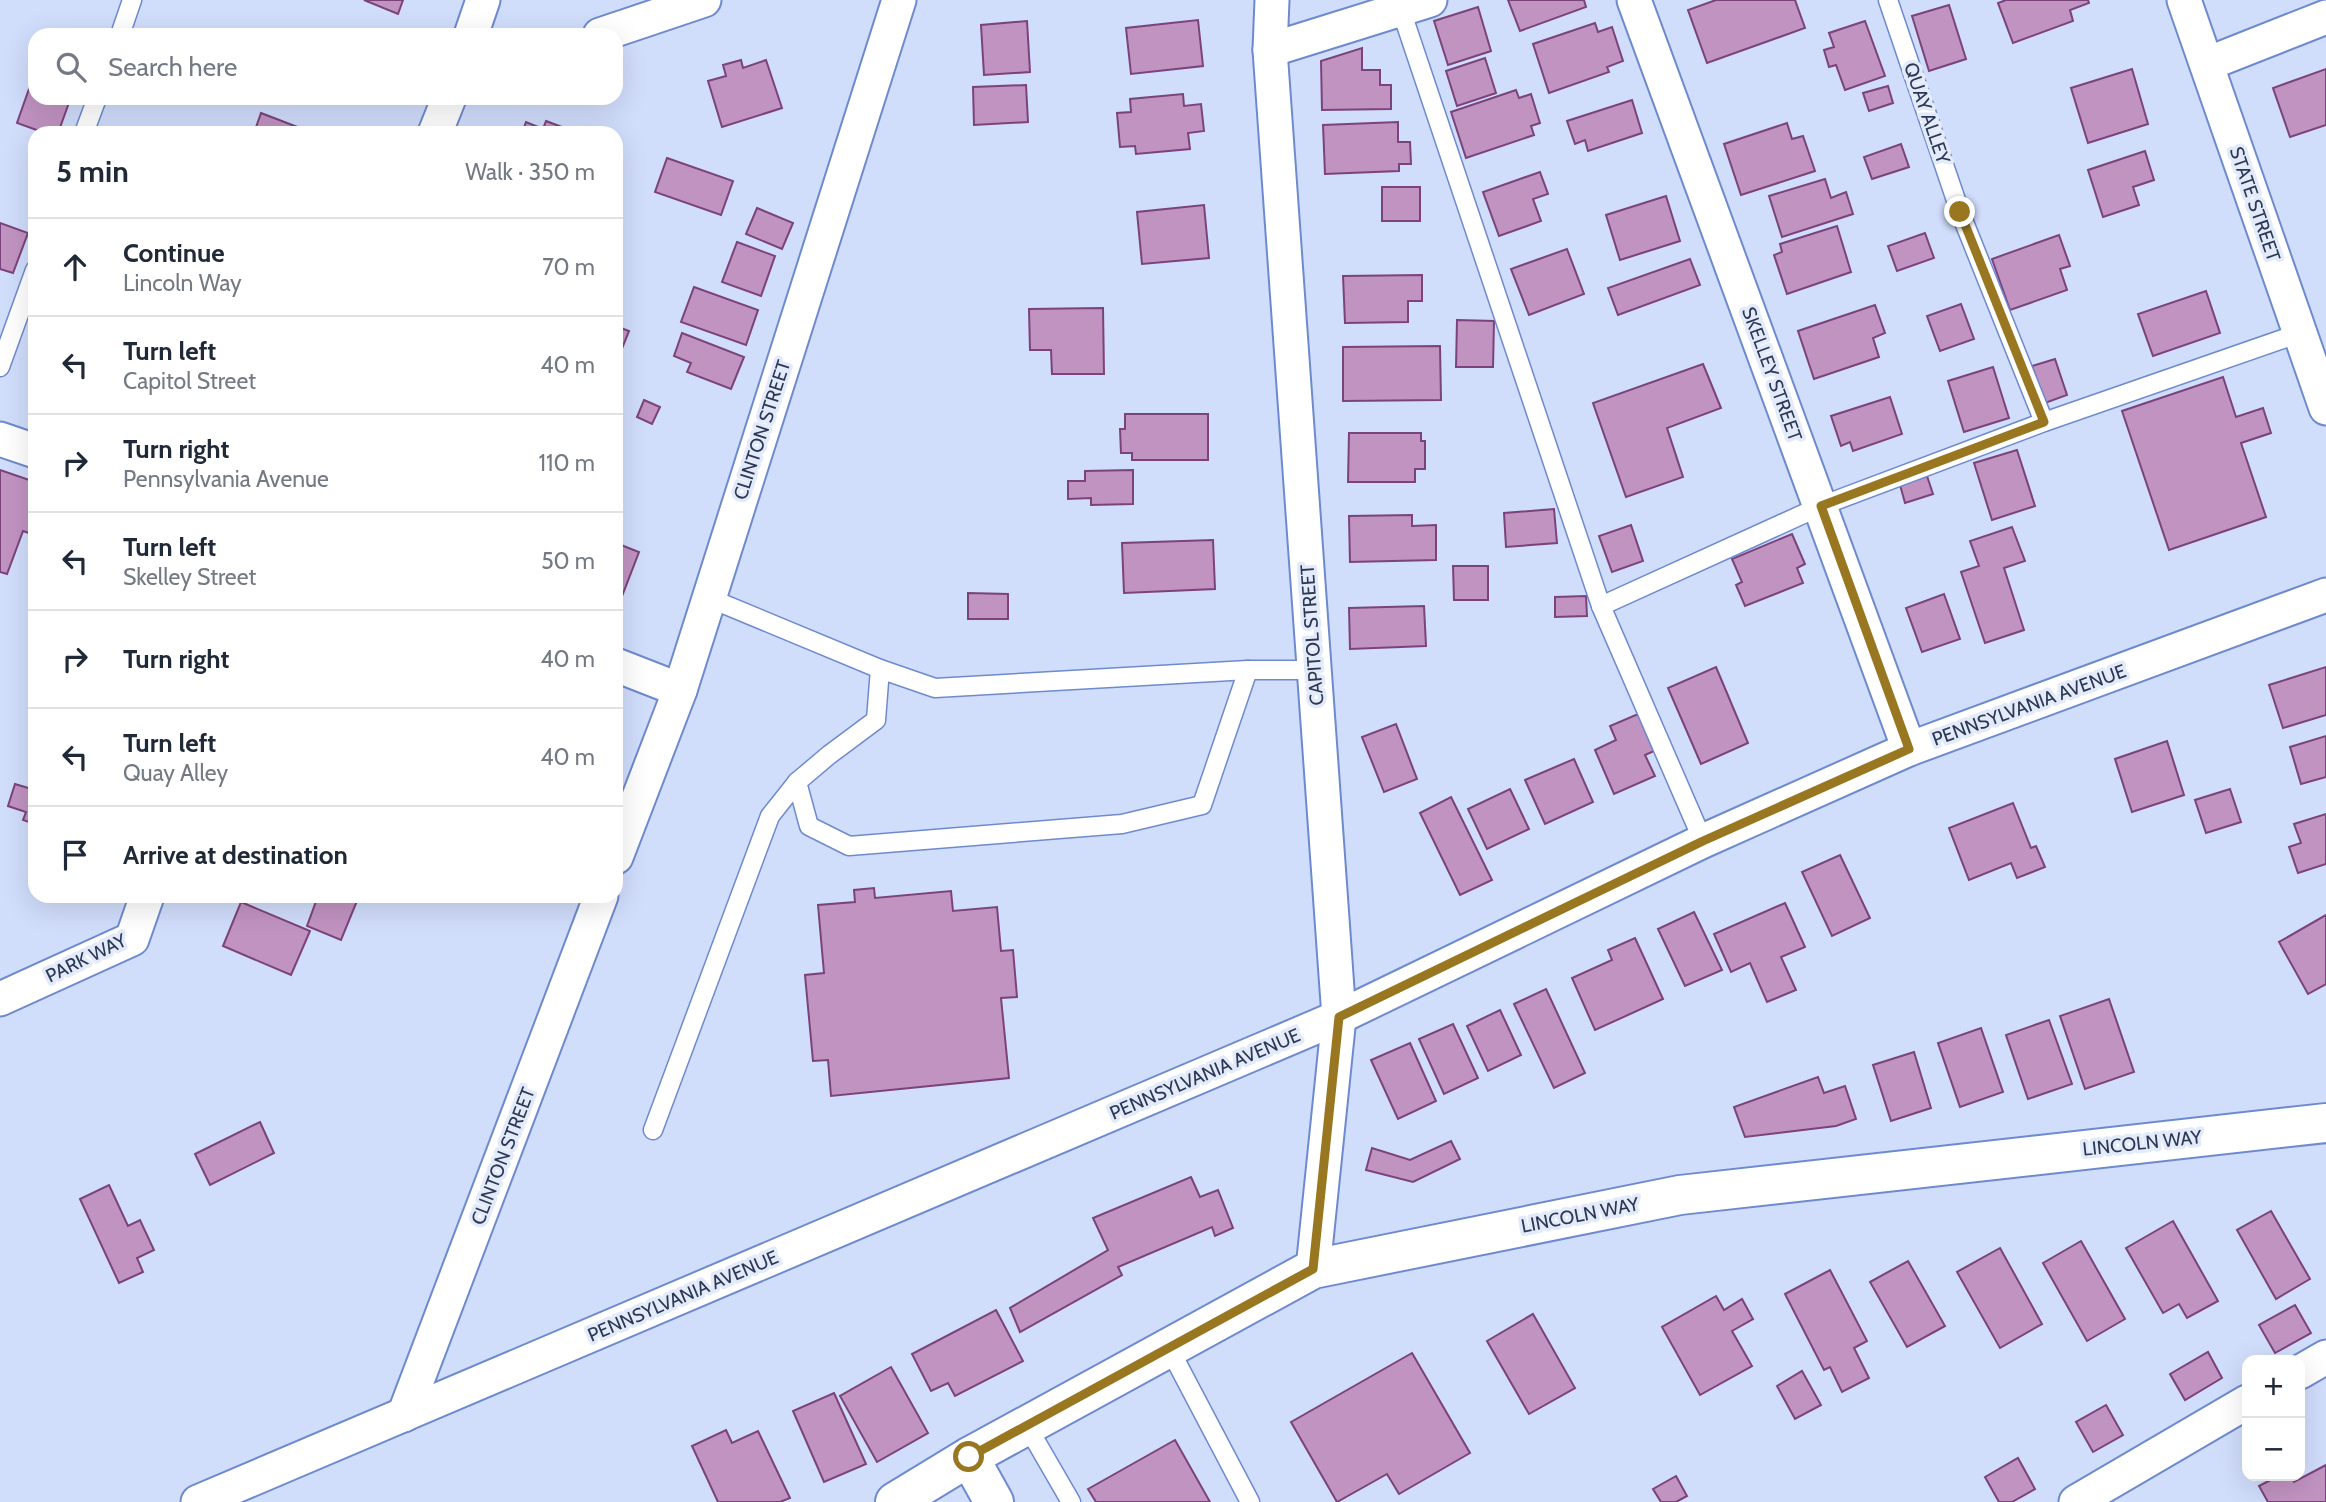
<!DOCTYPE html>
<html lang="en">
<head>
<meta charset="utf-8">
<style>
	:root { --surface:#fff; --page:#f6f6f7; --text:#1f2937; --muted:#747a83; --line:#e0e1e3 }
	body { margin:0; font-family:Cabin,sans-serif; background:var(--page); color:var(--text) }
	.controls { position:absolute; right:21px; bottom:21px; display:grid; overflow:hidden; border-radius:14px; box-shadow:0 7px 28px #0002 }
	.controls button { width:63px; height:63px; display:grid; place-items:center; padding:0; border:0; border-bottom:2px solid var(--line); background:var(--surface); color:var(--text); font:35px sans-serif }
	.stop { position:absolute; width:21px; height:21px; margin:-16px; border:5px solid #987720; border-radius:50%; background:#fff }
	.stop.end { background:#987720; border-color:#fff; box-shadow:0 2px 7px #0008 }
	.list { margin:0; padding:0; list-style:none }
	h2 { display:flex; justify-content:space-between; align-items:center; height:91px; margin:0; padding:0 28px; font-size:30px }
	h2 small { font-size:23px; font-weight:400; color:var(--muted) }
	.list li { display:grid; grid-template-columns:46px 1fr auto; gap:21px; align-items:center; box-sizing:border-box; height:98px; padding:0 28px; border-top:2px solid var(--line) }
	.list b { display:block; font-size:26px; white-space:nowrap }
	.list p { margin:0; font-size:23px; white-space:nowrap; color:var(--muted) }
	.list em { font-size:23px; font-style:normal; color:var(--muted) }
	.icon { flex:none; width:38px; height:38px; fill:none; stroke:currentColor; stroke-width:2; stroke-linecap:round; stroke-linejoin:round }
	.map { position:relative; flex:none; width:2326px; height:1502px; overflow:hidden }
	.search { position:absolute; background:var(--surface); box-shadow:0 7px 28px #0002; left:28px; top:28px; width:595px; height:77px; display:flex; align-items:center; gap:18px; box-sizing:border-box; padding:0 24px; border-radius:21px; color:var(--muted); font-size:26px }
	.panel { position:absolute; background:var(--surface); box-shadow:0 7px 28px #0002; left:28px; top:126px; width:595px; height:777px; border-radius:21px }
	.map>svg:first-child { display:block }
	.building { fill:#c193c1; stroke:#7b437c; stroke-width:2 }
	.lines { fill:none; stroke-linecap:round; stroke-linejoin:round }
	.service-casing { stroke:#6e8acf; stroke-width:21 }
	.minor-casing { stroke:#6e8acf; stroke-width:37 }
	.tertiary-casing { stroke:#6e8acf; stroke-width:42 }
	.secondary-casing { stroke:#6e8acf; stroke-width:42 }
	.service { stroke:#fff; stroke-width:18 }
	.minor { stroke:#fff; stroke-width:33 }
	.tertiary { stroke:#fff; stroke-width:38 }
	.secondary { stroke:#fff; stroke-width:38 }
	.route { stroke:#987720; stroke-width:9 }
	.labels { text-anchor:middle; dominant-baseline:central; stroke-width:7; stroke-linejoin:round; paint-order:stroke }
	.street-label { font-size:19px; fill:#2c3855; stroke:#e3eafa }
</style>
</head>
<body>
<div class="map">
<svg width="2326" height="1502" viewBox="0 0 2326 1502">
	<rect width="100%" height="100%" fill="#d0ddfb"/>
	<!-- building -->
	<g class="building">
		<polygon points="364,0 403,0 398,14"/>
		<polygon points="1508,0 1584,0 1586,7 1520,31"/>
		<polygon points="1716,0 1795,0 1805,28 1707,63 1688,10"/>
		<polygon points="2006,0 2088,0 2089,3 2070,10 2073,21 2013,43 1998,3"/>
		<polygon points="1949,5 1966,59 1929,71 1912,16"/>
		<polygon points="1478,7 1491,51 1448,65 1434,21"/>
		<polygon points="1198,20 1203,66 1131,74 1126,28"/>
		<polygon points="1027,21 1030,72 984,75 981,25"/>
		<polygon points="1865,21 1885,76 1845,90 1836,65 1829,67 1824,50 1834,47 1829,33"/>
		<polygon points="1595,23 1598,32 1612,27 1623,61 1607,67 1609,72 1549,93 1533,44"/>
		<polygon points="1362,48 1362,70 1380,70 1380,85 1391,85 1391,109 1322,110 1321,61"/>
		<polygon points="1485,58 1496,93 1457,106 1446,71"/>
		<polygon points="741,60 743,68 766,60 782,108 722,127 708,81 726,76 723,65"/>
		<polygon points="2132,69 2148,124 2088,143 2071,88"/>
		<polygon points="2326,69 2326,125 2290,137 2273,88"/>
		<polygon points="1026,85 1028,122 974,125 973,87"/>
		<polygon points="30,86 35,88 35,98 63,98 70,100 58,133 45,133 17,123"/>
		<polygon points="1888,86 1893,103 1869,111 1863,93"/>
		<polygon points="1516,90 1519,98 1531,94 1540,123 1531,126 1534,135 1466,158 1451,112"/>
		<polygon points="1183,94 1184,106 1201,104 1204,131 1188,133 1190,149 1136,154 1135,146 1120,147 1117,113 1131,112 1130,99"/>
		<polygon points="1632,100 1642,133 1588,151 1585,140 1575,144 1567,121"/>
		<polygon points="261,113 313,133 254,133"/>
		<polygon points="546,121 575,132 522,133 526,122 543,129"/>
		<polygon points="1398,122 1398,142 1410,142 1411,164 1399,164 1399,171 1325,174 1323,125"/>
		<polygon points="1787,123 1792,139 1803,136 1815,171 1741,195 1724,144"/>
		<polygon points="1901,144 1909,167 1872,179 1864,157"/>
		<polygon points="2145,151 2154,180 2133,187 2139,205 2103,217 2088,170"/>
		<polygon points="667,158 733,181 721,215 655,192"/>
		<polygon points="1540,172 1548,194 1533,199 1541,221 1499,236 1483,192"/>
		<polygon points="1825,179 1831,198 1846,192 1853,214 1782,237 1769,196"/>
		<rect x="1382" y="187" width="38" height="34"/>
		<polygon points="1666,196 1680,241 1620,260 1606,215"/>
		<polygon points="1204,205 1209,258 1142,264 1137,212"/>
		<polygon points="757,208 793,223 782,249 746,234"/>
		<polygon points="0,223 28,233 13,273 0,269"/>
		<polygon points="1837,226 1851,272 1787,294 1774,255 1782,252 1780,244"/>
		<polygon points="1925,233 1934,258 1897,271 1888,246"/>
		<polygon points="2059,235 2070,266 2060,269 2067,290 2010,310 1992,259"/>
		<polygon points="737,242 775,256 761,296 722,282"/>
		<polygon points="1567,249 1584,294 1529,315 1511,269"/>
		<polygon points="1690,259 1700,285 1618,315 1608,288"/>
		<polygon points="1422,275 1422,301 1408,301 1408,322 1345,323 1343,276"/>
		<polygon points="694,287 758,310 746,345 681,322"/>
		<polygon points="2206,291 2220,333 2153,356 2138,314"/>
		<polygon points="1961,304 1974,339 1940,351 1927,316"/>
		<polygon points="1875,305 1885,333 1873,338 1879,357 1814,379 1798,331"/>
		<polygon points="1103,308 1104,374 1052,374 1051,350 1030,350 1029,309"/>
		<polygon points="1457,320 1494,321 1493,367 1456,367"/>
		<polygon points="616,326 629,331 617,361 616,360"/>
		<polygon points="682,333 744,357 731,389 687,372 691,363 674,356"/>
		<polygon points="1440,346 1441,400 1343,401 1343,347"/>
		<polygon points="2055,359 2067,395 2045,403 2032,366"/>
		<polygon points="1703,364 1721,408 1667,428 1683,477 1626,497 1593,403"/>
		<polygon points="1993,367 2009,418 1964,432 1948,381"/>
		<polygon points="2223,377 2236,417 2263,408 2271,433 2241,443 2266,517 2169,550 2122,411"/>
		<polygon points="1890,397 1902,434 1853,451 1850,442 1841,446 1831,416"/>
		<polygon points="644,400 660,407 652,424 637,417"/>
		<polygon points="1125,414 1208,414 1208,460 1132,460 1132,453 1121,453 1120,429 1125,429"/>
		<polygon points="1349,433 1421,433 1421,441 1425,441 1425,469 1415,469 1415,482 1348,482"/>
		<polygon points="2017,450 2035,506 1992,520 1974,463"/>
		<polygon points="0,470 35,482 35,535 23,531 7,574 0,572"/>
		<polygon points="1133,470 1133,504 1091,505 1091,498 1068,499 1068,481 1085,481 1085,471"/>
		<polygon points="1927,476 1933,494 1905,503 1900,485"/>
		<polygon points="1554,509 1557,543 1506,547 1504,513"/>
		<polygon points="1412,515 1412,526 1436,525 1436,560 1350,562 1349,516"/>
		<polygon points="1631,525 1643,561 1612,572 1599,536"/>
		<polygon points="2012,527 2025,561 2004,568 2024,630 1985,643 1961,572 1979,566 1970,541"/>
		<polygon points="1792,534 1805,564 1797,568 1803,583 1745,606 1736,585 1742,582 1732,559"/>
		<polygon points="1213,540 1215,589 1124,593 1122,543"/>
		<polygon points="616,543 639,552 619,604 616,603"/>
		<polygon points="1453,566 1488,566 1488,600 1454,600"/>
		<polygon points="968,593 1008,594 1008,619 968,619"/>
		<polygon points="1944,594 1960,639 1922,652 1906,608"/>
		<polygon points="1586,596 1587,616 1555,617 1555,597"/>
		<polygon points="1424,606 1426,646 1350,649 1349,608"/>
		<polygon points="1716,667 1748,743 1701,764 1668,688"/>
		<polygon points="2326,667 2326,715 2283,728 2269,685"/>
		<polygon points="1638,714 1654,751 1645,755 1655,776 1614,794 1595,750 1616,740 1610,726"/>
		<polygon points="1396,724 1417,779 1384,792 1362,737"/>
		<polygon points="2326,736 2326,777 2301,784 2290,747"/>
		<polygon points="2167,741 2184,795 2132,812 2115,759"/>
		<polygon points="1574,759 1593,802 1545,824 1525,780"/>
		<polygon points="15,784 35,790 35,824 23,820 26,812 8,806"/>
		<polygon points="1510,789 1529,829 1487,849 1468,809"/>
		<polygon points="2230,789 2241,822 2206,833 2195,800"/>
		<polygon points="1451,797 1492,880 1460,895 1420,813"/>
		<polygon points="2013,803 2031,848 2036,846 2045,867 2017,878 2011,863 1969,880 1949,828"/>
		<polygon points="2326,814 2326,864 2298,873 2289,847 2301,843 2294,824"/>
		<polygon points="1840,855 1870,918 1832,936 1802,872"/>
		<polygon points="874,888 875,898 951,891 953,911 997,907 1001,951 1013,950 1017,997 1001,998 1009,1078 831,1096 828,1060 813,1061 805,975 824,973 818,905 855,902 854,890"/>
		<polygon points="318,896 359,896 341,940 307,926"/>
		<polygon points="241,902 310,931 291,975 223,946"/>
		<polygon points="1785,903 1805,947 1781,957 1796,990 1767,1002 1750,963 1731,972 1714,934"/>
		<polygon points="1694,912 1722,970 1685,986 1658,929"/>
		<polygon points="2326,915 2326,984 2308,994 2279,942"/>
		<polygon points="1635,938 1663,999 1595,1030 1572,978 1612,960 1608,950"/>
		<polygon points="1546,989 1585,1073 1554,1088 1514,1004"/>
		<polygon points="2109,999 2134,1072 2085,1089 2060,1016"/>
		<polygon points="1500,1010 1521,1055 1488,1071 1467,1026"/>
		<polygon points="2049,1020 2072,1084 2028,1099 2006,1035"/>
		<polygon points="1453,1024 1478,1078 1444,1094 1419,1039"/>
		<polygon points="1981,1028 2003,1092 1960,1107 1938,1043"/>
		<polygon points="1410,1043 1436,1101 1398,1119 1371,1060"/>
		<polygon points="1914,1052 1931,1108 1891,1121 1873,1065"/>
		<polygon points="1818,1077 1824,1093 1845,1086 1856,1119 1836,1126 1745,1137 1734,1107"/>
		<polygon points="260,1122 274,1153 210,1185 195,1154"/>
		<polygon points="1451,1141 1460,1159 1413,1182 1366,1170 1372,1148 1410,1160"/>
		<polygon points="1191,1177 1200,1197 1218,1190 1233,1228 1215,1236 1212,1227 1118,1267 1122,1275 1020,1332 1010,1308 1108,1250 1093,1218"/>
		<polygon points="109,1185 128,1226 140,1220 154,1250 137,1258 143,1272 119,1283 80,1199"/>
		<polygon points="2271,1211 2310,1279 2276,1299 2237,1230"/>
		<polygon points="2173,1221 2218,1301 2187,1318 2179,1304 2163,1313 2126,1248"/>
		<polygon points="2081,1241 2125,1319 2087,1341 2043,1263"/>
		<polygon points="2000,1248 2042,1324 2000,1348 1957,1272"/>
		<polygon points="1908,1261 1945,1326 1907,1347 1870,1282"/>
		<polygon points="1830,1270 1867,1341 1854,1348 1869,1378 1842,1392 1830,1367 1824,1370 1785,1294"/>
		<polygon points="1716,1296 1724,1310 1742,1299 1753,1319 1732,1331 1752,1366 1700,1395 1662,1327"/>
		<polygon points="2295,1305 2311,1333 2275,1353 2259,1325"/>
		<polygon points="996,1310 1023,1361 955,1396 948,1383 931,1391 912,1354"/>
		<polygon points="1533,1314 1575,1388 1529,1414 1487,1341"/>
		<polygon points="2208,1352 2222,1378 2185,1400 2170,1374"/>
		<polygon points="1412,1353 1470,1453 1399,1494 1387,1474 1337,1502 1291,1422"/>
		<polygon points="891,1367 928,1433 877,1462 840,1396"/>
		<polygon points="1802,1371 1821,1405 1795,1419 1777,1386"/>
		<polygon points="834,1393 866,1464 824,1482 793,1411"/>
		<polygon points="2106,1405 2123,1435 2093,1452 2076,1422"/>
		<polygon points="726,1430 732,1443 758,1431 790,1498 780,1502 718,1502 692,1446"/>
		<polygon points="1175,1440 1210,1502 1096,1502 1088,1489"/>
		<polygon points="2018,1458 2035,1489 2012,1502 1999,1502 1985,1477"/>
		<polygon points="2326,1465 2326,1502 2268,1502 2259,1486 2278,1476 2291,1476 2294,1482"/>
		<polygon points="1676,1476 1687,1496 1676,1502 1661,1502 1653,1489"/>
	</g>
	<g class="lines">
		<!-- service casing -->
		<g class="service-casing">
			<g id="service">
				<polyline points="1888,0 1960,212 2044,422"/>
				<polyline points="1401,10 1601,606 1703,841"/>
				<polyline points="120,35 132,0"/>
				<polyline points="84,133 97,98"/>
				<polyline points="0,367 35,270"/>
				<polyline points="709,598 880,669 935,688 1248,670 1314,670"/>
				<polyline points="1601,606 1821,506 2044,422 2300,333"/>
				<polyline points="880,669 876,720 829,755 797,782 809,826 849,846 1122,824 1202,805 1248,670"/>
				<polyline points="653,1130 770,816 797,782"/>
				<polyline points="1169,1348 1250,1502"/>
				<polyline points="1027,1426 1071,1502"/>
			</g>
		</g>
		<!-- minor casing -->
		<g class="minor-casing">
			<g id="minor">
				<polyline points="1272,0 1270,50 1339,1017 1313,1269"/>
				<polyline points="1634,0 1909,749"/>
				<polyline points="2184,0 2326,408"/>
				<polyline points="471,35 483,0"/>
				<polyline points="600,35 704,0"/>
				<polyline points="1270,50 1430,0"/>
				<polyline points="2207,64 2326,17"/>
				<polyline points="435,133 449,98"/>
				<polyline points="0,439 35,451"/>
				<polyline points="616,665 680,690"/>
				<polyline points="616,857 680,690 899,0"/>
				<polyline points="0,999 132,939 147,896"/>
				<polyline points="2300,1372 2326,1357"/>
				<polyline points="404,1415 601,896"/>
				<polyline points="198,1502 1339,1017 1703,841 1909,749 2326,595"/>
				<polyline points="2076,1502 2247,1402"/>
			</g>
		</g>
		<!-- tertiary casing -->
		<g class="tertiary-casing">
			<polyline id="tertiary" points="969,1457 994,1502"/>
		</g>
		<!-- secondary casing -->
		<g class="secondary-casing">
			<polyline id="secondary" points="895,1502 969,1457 1313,1269 1680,1195 2326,1123"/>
		</g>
		<!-- service -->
		<use href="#service" class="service"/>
		<!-- minor -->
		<use href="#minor" class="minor"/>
		<!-- tertiary -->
		<use href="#tertiary" class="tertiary"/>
		<!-- secondary -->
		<use href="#secondary" class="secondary"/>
	</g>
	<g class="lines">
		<!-- route -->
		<polyline class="route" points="969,1457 1313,1269 1339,1017 1703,841 1909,749 1821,506 2044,422 1960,212"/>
	</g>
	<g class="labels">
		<!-- street labels -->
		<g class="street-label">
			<text transform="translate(1927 113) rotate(71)">QUAY ALLEY</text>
			<text transform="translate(2255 204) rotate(71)">STATE STREET</text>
			<text transform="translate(1772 374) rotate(70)">SKELLEY STREET</text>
			<text transform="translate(762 430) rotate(-72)">CLINTON STREET</text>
			<text transform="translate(1312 635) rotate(-94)">CAPITOL STREET</text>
			<text transform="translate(2029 705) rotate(-20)">PENNSYLVANIA AVENUE</text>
			<text transform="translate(86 958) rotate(-26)">PARK WAY</text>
			<text transform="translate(1205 1074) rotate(-23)">PENNSYLVANIA AVENUE</text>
			<text transform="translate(2142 1143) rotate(-6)">LINCOLN WAY</text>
			<text transform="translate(503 1156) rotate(-69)">CLINTON STREET</text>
			<text transform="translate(1580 1215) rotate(-11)">LINCOLN WAY</text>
			<text transform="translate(683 1296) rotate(-23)">PENNSYLVANIA AVENUE</text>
		</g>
	</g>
</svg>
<div class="controls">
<button>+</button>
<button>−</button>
</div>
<div class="stop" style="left:969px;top:1457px"></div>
<div class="stop end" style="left:1960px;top:212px"></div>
<div class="search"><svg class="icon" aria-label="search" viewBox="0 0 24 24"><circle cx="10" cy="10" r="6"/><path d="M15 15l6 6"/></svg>Search here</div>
<section class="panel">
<h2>5 min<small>Walk · 350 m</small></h2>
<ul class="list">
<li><svg class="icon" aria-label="ahead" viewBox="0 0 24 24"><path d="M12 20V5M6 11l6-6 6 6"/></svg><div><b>Continue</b><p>Lincoln Way</p></div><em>70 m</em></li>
<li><svg class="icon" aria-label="left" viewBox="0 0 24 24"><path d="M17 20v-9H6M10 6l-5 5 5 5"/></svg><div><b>Turn left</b><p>Capitol Street</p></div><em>40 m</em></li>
<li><svg class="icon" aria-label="right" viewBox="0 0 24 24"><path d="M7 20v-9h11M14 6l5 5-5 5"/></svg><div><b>Turn right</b><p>Pennsylvania Avenue</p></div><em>110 m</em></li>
<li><svg class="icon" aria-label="left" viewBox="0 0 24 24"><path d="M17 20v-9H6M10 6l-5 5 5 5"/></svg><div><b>Turn left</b><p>Skelley Street</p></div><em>50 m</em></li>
<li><svg class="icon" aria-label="right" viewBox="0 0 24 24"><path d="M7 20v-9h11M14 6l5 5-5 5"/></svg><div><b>Turn right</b></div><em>40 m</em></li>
<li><svg class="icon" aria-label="left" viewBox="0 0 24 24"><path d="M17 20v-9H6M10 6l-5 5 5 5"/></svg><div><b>Turn left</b><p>Quay Alley</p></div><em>40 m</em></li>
<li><svg class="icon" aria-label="arrive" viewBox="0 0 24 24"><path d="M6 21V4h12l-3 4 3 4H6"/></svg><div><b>Arrive at destination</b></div></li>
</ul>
</section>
</div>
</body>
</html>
